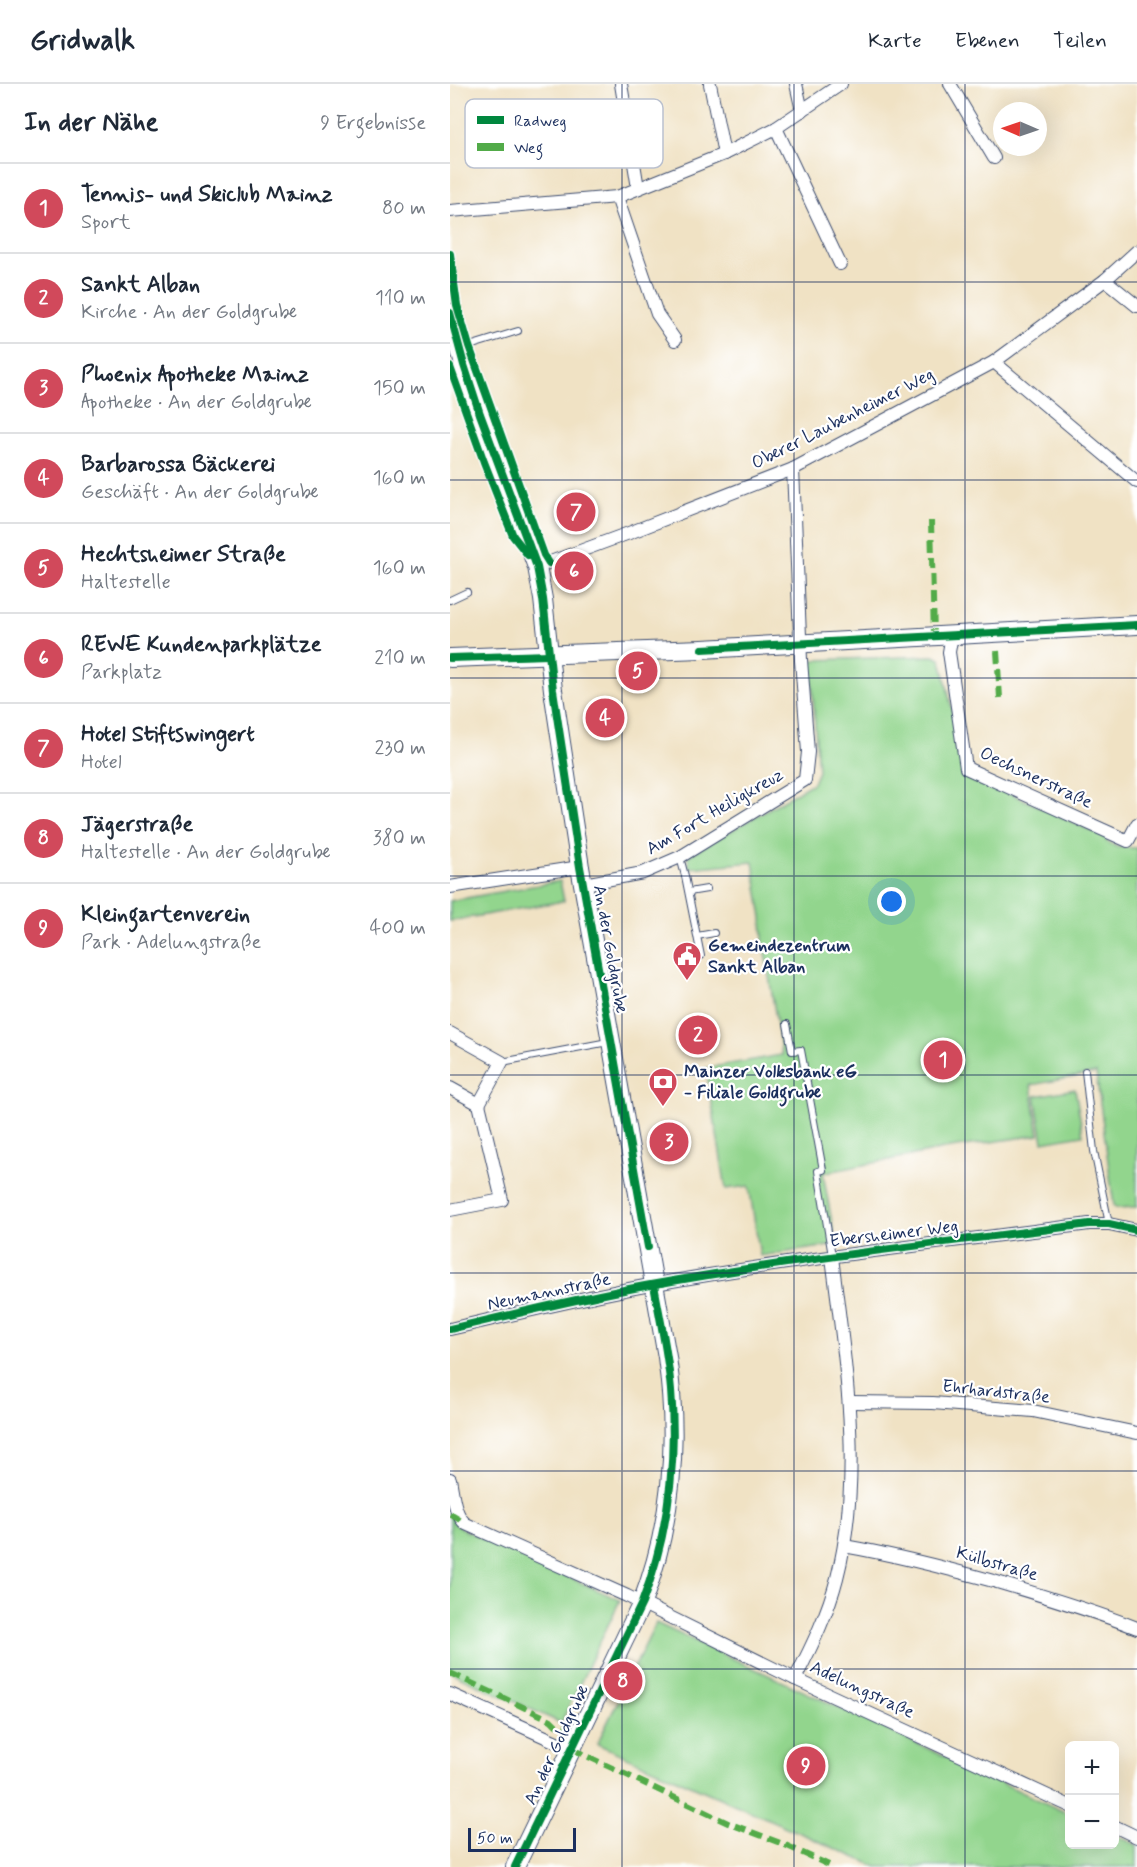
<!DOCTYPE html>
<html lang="de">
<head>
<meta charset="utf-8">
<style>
	:root { --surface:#fff; --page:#f6f6f7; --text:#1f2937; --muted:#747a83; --line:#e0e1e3; --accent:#d1495b }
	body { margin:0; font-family:Mynerve,sans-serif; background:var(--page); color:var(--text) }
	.controls { position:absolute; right:18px; bottom:18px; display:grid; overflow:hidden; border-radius:9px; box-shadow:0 6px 24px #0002 }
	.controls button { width:54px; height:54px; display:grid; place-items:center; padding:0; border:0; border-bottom:2px solid var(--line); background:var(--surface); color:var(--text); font:30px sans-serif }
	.compass { position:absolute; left:543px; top:18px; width:54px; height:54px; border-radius:50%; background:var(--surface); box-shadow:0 6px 24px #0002; rotate:272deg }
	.scale { position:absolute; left:18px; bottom:15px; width:108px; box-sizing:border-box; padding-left:6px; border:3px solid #1b2f5e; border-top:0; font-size:16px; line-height:21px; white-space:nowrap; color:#1b2f5e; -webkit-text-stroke:4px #fff; paint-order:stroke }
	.you { position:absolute; left:442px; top:818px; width:21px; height:21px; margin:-15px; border:4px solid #fff; border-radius:50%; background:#1a73e8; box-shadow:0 0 0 9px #1a73e833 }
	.badge { display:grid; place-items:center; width:39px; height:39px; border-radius:50%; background:var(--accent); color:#fff; font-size:20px; font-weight:700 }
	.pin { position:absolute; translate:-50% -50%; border:3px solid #fff; box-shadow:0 2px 6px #0006 }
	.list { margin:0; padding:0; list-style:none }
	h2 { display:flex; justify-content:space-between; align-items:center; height:78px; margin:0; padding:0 24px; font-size:26px }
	h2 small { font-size:20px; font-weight:400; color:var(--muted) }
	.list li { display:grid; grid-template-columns:39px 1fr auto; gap:18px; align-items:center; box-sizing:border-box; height:90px; padding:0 24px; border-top:2px solid var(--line) }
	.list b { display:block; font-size:22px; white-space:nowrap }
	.list p { margin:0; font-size:20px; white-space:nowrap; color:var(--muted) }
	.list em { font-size:20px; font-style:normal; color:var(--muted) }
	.map { position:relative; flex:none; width:687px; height:1783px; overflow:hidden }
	header { display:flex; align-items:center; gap:36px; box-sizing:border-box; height:84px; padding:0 30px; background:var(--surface); border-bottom:2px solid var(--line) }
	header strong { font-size:28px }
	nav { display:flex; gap:33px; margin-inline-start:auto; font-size:21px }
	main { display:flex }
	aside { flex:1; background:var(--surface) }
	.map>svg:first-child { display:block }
	.green { fill:#92d58d; stroke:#568276; stroke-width:1.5 }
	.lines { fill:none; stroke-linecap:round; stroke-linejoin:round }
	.lane-casing { stroke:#3b4a6d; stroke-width:8 }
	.street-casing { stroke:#3b4a6d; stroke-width:14 }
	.secondary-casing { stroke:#3b4a6d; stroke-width:20 }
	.lane { stroke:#fff; stroke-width:6 }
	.street { stroke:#fff; stroke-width:12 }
	.secondary { stroke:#fff; stroke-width:18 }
	.quiet { stroke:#52ab49; stroke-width:6; stroke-dasharray:12 6; stroke-linecap:butt }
	.cycleway-casing { stroke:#fff; stroke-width:11 }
	.cycleway { stroke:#00873e; stroke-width:8 }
	.grid { fill:none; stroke:#1b2f5e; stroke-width:1.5; stroke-opacity:0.55 }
	.labels { text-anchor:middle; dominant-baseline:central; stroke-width:4.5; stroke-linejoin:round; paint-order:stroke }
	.street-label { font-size:18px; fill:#1b2f5e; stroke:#fff }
	.poi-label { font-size:18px; font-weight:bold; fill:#1b2f5e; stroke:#fff; text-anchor:start }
	.key { fill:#fff; stroke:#bbc1cf; stroke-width:1.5 }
	.key-label { font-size:16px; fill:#1b2f5e }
</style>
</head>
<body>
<header>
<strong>Gridwalk</strong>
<nav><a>Karte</a><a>Ebenen</a><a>Teilen</a></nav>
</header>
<main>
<aside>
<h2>In der Nähe<small>9 Ergebnisse</small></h2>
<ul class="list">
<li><span class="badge">1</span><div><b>Tennis- und Skiclub Mainz</b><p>Sport</p></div><em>80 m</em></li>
<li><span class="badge">2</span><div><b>Sankt Alban</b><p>Kirche · An der Goldgrube</p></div><em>110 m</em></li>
<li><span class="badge">3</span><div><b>Phoenix Apotheke Mainz</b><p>Apotheke · An der Goldgrube</p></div><em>150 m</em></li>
<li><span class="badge">4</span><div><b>Barbarossa Bäckerei</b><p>Geschäft · An der Goldgrube</p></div><em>160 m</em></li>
<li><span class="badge">5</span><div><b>Hechtsheimer Straße</b><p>Haltestelle</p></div><em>160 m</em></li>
<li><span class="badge">6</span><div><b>REWE Kundenparkplätze</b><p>Parkplatz</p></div><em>210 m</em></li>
<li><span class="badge">7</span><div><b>Hotel Stiftswingert</b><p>Hotel</p></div><em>230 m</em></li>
<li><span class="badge">8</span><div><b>Jägerstraße</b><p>Haltestelle · An der Goldgrube</p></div><em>380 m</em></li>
<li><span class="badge">9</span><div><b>Kleingartenverein</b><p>Park · Adelungstraße</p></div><em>400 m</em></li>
</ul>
</aside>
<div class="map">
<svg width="687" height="1783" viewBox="0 0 687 1783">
	<rect width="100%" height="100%" fill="#fff"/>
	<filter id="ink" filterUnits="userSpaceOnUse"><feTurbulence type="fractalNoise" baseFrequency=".0167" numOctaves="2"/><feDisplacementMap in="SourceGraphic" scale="12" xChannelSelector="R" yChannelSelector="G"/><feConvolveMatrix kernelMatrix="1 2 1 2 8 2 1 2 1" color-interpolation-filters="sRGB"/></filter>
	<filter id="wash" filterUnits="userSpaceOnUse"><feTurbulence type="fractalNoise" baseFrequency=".008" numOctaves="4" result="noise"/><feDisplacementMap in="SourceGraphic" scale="24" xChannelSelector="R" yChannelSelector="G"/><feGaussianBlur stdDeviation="1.35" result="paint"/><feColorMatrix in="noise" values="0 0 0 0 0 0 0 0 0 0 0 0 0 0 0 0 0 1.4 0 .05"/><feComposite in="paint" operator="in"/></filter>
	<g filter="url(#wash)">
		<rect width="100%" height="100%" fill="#f0e2c4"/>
		<!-- green -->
		<g class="green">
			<polygon points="484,572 490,575 492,580 516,689 657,754 656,757 667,763 687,764 687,1123 668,1124 664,1122 646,989 581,1001 589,1051 494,1065 373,1089 386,1161 310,1172 299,1102 276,1105 256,984 332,971 313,856 312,834 303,778 239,784 238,772 363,699 368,687 361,581 363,576"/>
			<polygon points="110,797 114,817 0,837 0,817"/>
			<polygon points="625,1005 633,1051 593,1058 585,1012"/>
			<polygon points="0,1426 5,1440 16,1447 170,1516 111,1639 0,1588"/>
			<polygon points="206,1539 619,1730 620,1760 664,1760 665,1751 687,1761 687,1783 427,1783 147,1660"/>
		</g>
	</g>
	<g filter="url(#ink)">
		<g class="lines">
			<!-- lane casing -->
			<g class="lane-casing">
				<g id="lane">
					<polyline points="13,264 68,247"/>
					<polyline points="0,516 17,508"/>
					<polyline points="230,773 235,792 251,872"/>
					<polyline points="239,808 257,805"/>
					<polyline points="247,852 264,849"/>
					<polyline points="337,940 342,967 351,966 373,1086 368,1087 382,1172"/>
					<polyline points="52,978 158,958"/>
					<polyline points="635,987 644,1067 659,1140"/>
				</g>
			</g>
			<!-- street casing -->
			<g class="street-casing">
				<g id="street">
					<polyline points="171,0 188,104"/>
					<polyline points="260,0 274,70"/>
					<polyline points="346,0 352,27"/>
					<polyline points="500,0 544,74"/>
					<polyline points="326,44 390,180"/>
					<polyline points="167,113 207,230 225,256"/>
					<polyline points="0,127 167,113 274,70 326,44 391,0"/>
					<polyline points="655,196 687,222"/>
					<polyline points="544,278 687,398"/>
					<polyline points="87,483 179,449 343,385 544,278 655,196 687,167"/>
					<polyline points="502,551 499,568 516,684 678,757 687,740"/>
					<polyline points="134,800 193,789 230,773 355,696 358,668 351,576 343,385"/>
					<polyline points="0,803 130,783"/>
					<polyline points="0,949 52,978 29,1020 0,1004"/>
					<polyline points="0,1126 52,1116 29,1020"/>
					<path d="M0,1245C65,1230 129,1214 195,1202C342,1175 491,1159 639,1140H659L687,1146"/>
					<polyline points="400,1318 483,1319 583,1327 687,1349"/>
					<path d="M0,1395C3,1409 4,1431 16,1440L177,1512L345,1595L620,1722"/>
					<path d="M394,1462C446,1471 496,1484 547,1498C594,1512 641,1526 687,1544"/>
					<path d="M345,1595C362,1562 378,1529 387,1494C414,1389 395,1278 382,1173"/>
					<polyline points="0,1610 122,1665"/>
					<polyline points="664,1742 687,1753"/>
				</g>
			</g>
			<!-- secondary casing -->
			<g class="secondary-casing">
				<g id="secondary">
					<path d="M0,229L14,281L30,330L87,483L93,515L103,606L130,783L217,1273C229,1356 222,1440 192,1519L65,1783"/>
					<polyline points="0,574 252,565 687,541"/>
				</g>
			</g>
			<!-- lane -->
			<use href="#lane" class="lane"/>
			<!-- street -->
			<use href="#street" class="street"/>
			<!-- secondary -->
			<use href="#secondary" class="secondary"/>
			<!-- quiet -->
			<g class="quiet">
				<polyline points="481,437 484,552"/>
				<polyline points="547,567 550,614"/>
				<polyline points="0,1430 10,1436"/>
				<polyline points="0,1589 101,1636 106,1641 116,1643"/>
				<polyline points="122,1665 278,1739 333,1760 383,1783"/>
			</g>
			<!-- cycleway casing -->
			<g class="cycleway-casing">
				<g id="cycleway">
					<polyline points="0,170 7,221 19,262 94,471 99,479"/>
					<polyline points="0,229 14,281 30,330 87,483 93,515 103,606 130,783 198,1163"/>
					<polyline points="0,283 34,378 63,452 78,471"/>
					<polyline points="252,565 687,541"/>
					<polyline points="0,574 99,571"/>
					<path d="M0,1245C65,1230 129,1214 195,1202C342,1175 491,1159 639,1140H659L687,1146"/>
					<path d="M65,1783L192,1519C218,1451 227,1378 221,1306C218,1270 210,1235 204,1201"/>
				</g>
			</g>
			<!-- cycleway -->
			<use href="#cycleway" class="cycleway"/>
		</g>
	</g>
	<!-- grid -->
	<path class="grid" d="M172,0V1783M344,0V1783M515,0V1783M0,198H687M0,396H687M0,594H687M0,792H687M0,991H687M0,1189H687M0,1387H687M0,1585H687"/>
	<!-- icons -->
	<defs>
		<g id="civic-pin" transform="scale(1.5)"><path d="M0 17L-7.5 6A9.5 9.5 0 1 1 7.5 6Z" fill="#d1495b" stroke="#fff"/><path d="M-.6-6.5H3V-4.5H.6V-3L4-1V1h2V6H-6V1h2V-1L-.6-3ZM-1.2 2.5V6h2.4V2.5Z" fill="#fff"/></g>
		<g id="bank-pin" transform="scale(1.5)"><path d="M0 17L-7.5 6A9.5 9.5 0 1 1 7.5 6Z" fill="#d1495b" stroke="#fff"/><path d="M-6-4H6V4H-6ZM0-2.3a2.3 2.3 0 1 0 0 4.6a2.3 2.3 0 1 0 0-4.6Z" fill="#fff"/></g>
	</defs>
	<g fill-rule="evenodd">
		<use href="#civic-pin" x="237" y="872"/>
		<use href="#bank-pin" x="213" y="998"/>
	</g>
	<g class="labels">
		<!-- street labels -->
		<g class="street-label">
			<text transform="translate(393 335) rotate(-27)">Oberer Laubenheimer Weg</text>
			<text transform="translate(586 694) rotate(25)">Oechsnerstraße</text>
			<text transform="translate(265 728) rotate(-30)">Am Fort Heiligkreuz</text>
			<text transform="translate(160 865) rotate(80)">An der Goldgrube</text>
			<text transform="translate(444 1150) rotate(-7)">Ebersheimer Weg</text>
			<text transform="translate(99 1208) rotate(-12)">Neumannstraße</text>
			<text transform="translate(546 1308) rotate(6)">Ehrhardstraße</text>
			<text transform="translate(547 1480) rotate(16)">Külbstraße</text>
			<text transform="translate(412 1606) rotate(25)">Adelungstraße</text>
			<text transform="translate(107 1661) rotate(-65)">An der Goldgrube</text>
		</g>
		<!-- poi labels -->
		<g class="poi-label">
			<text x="258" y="862">Gemeindezentrum<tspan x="258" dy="21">Sankt Alban</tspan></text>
			<text x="234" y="988">Mainzer Volksbank eG<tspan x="234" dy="21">- Filiale Goldgrube</tspan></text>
		</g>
	</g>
	<!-- legend -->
	<rect x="15" y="15" width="198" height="69" rx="9" class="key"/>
	<rect x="27" y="32" width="27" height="8" fill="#00873e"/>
	<rect x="27" y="59" width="27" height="8" fill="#52ab49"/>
	<g class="key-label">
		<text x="64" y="42">Radweg</text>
		<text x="64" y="69">Weg</text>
	</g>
</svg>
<div class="controls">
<button>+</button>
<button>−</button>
</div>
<svg class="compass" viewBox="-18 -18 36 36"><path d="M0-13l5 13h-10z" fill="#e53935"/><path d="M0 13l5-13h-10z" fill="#747a83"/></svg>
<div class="scale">50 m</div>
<div class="you"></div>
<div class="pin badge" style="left:493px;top:976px">1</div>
<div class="pin badge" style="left:248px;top:951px">2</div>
<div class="pin badge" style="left:219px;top:1058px">3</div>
<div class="pin badge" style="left:155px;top:634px">4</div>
<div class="pin badge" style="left:188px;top:587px">5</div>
<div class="pin badge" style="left:124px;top:487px">6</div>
<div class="pin badge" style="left:126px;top:428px">7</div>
<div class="pin badge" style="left:173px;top:1597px">8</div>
<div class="pin badge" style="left:356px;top:1682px">9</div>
</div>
</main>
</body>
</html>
